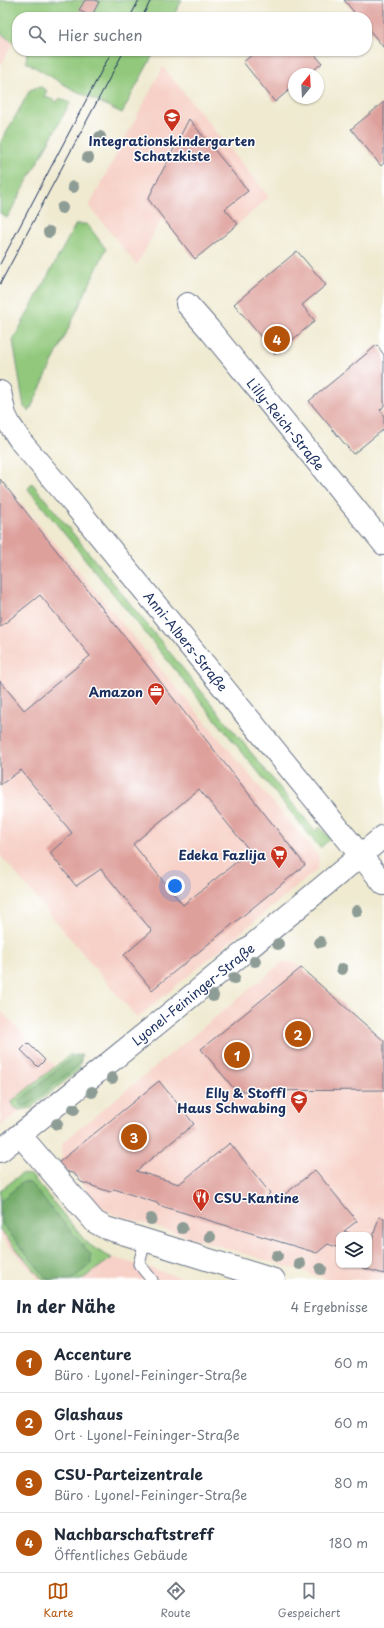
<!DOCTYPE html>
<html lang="de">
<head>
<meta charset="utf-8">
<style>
	:root { --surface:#fff; --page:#f2f2f3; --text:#1f2937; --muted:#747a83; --line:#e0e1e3; --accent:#b45309 }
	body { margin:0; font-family:"Playpen Sans",sans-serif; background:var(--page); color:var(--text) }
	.controls { position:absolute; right:12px; bottom:12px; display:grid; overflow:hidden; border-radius:8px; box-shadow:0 1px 3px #0004 }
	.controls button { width:36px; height:36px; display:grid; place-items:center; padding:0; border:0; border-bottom:1px solid var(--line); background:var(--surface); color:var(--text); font:20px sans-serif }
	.compass { position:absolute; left:288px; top:68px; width:36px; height:36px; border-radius:50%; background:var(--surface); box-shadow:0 1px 3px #0004; rotate:18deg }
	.you { position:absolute; left:175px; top:886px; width:14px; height:14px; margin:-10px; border:3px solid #fff; border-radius:50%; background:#1a73e8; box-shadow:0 0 0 6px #1a73e833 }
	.badge { display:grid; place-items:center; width:26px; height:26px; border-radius:50%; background:var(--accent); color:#fff; font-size:13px; font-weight:700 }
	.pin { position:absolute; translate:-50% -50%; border:2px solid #fff; box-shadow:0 1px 4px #0006 }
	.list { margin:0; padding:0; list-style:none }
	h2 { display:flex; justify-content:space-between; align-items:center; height:52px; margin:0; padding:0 16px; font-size:17px }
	h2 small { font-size:13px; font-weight:400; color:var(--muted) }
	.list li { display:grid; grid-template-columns:26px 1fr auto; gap:12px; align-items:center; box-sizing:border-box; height:60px; padding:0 16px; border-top:1px solid var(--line) }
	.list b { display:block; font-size:15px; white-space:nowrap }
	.list p { margin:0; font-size:13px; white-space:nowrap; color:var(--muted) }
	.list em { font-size:13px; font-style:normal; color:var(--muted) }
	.icon { flex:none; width:22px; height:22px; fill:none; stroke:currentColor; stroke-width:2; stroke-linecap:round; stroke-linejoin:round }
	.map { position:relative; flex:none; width:384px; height:1280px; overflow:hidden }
	.search { position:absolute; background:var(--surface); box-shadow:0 1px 3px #0004; left:12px; right:12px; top:12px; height:44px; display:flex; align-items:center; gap:10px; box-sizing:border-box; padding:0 14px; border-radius:16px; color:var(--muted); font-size:15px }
	.sheet { height:292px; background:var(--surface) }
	nav { display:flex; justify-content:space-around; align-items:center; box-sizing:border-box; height:56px; border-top:1px solid var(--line); background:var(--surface); font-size:11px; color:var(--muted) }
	nav a { display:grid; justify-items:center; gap:2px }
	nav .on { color:var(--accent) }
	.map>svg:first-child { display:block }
	.built { fill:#f7d1c8; fill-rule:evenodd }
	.green { fill:#91c87b; stroke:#567c6c }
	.forest { fill:#74ac6b; stroke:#486e64 }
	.building { fill:#dea09b; fill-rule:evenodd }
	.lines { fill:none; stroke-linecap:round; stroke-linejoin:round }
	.lane-casing { stroke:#657086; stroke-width:13 }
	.street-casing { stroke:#657086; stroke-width:24 }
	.lane { stroke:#fff; stroke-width:11 }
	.street { stroke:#fff; stroke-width:22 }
	.tram { stroke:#1b2f5e; stroke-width:1 }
	.tree { fill:#8e9c96 }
	.labels { text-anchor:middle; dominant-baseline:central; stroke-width:3; stroke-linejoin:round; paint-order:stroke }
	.poi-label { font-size:13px; font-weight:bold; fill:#1b2f5e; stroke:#fff; text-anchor:end }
	.street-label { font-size:13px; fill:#1b2f5e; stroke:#fff }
</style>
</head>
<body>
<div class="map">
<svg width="384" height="1280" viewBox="0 0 384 1280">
	<rect width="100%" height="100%" fill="#fff"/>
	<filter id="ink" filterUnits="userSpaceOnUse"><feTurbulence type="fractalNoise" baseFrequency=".025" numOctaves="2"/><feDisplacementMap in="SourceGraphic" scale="8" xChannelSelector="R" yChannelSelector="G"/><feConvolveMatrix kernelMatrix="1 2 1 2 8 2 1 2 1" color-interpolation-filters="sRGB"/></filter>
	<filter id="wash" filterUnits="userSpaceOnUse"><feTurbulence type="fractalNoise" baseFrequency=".012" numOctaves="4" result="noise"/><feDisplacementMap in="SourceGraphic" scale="16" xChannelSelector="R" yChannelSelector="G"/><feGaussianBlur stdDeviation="0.9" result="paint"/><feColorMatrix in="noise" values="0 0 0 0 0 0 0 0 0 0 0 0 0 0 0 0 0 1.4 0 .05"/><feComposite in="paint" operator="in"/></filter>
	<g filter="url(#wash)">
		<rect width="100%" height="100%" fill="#efead0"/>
		<!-- built -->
		<g class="built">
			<polygon points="0,33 13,42 0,67"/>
			<polygon points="163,67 269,197 238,224 195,259 162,218 137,265 89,206"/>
			<polygon points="0,478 319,857 318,869 137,1018 0,855"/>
			<path d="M283,962L297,963L384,1041V1280H331L113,1214L99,1206L62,1158L61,1151L63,1142ZM339,1235H369V1265H339Z"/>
			<polygon points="0,1010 66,1078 0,1126"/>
			<polygon points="31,1176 94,1250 111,1257 191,1280 40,1280 0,1236 0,1193"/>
		</g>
		<!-- green -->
		<g class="green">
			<polygon points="0,0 182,0 173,17 17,17 17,45 0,33"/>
			<polygon points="25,51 155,51 122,113 72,89 26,62 27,53"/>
			<polygon points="41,87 47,91 44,96 57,102 60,98 70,103 7,218 0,213 0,144 30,90 35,88"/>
			<polygon points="76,224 87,224 106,249 29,412 24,407 13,340"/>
			<polygon points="32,483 315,831 320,827 330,839 320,848 28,489"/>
			<polygon points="71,1054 81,1068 31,1108 20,1110 13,1107 12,1101"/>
			<polygon points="21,1174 31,1175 86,1242 97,1250 112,1258 81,1280 43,1280 0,1230 0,1191"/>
		</g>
		<!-- forest -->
		<g class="forest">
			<polygon points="75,1055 82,1055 80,1064 29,1105 21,1106 19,1101"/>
			<polygon points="23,1182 30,1183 91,1255 91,1264 71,1280 48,1280 0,1222 0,1201"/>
		</g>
		<g id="blocks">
			<!-- building -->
			<g class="building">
				<polygon points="85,0 95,0 99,2 91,17 79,10"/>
				<polygon points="344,0 384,0 384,48 367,27 367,17 358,17"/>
				<polygon points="257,51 312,51 322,63 309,74 294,74 294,86 275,102 243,62"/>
				<polygon points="384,102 384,163 381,166 351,129"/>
				<polygon points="189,119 248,191 225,209 238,224 195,259 148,199"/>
				<polygon points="297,251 326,285 302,305 315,321 275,354 234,304"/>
				<polygon points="377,345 384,355 384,406 380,410 384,415 384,429 353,454 309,401"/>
				<path d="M0,479L305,865L152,990L124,955L152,931L101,869L76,886L50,853L72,833L21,770L0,785V681L24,710L90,656L40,595L0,627ZM199,789L250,851L183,905L133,844Z"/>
				<polygon points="301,968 384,1041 384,1090 236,1091 201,1049"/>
				<polygon points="28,1043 45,1060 38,1067 21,1050"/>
				<polygon points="159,1081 194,1124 136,1171 179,1184 230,1143 270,1193 268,1195 274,1203 315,1170 357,1221 344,1231 354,1235 339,1235 339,1248 328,1244 317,1253 158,1205 157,1203 114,1189 110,1192 81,1182 75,1174 53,1167"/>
				<polygon points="379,1217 384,1218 384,1274 363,1268 364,1265 369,1265 369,1239 372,1240"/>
			</g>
		</g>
	</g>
	<g filter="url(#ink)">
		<use href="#blocks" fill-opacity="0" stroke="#657086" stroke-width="1"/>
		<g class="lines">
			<!-- lane casing -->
			<g class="lane-casing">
				<polyline id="lane" points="145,1241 139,1264 152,1280"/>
			</g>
			<!-- street casing -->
			<g class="street-casing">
				<g id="street">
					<polyline points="187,304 209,329 384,544"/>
					<polyline points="0,392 5,415 10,425 22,443 63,491 384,884"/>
					<polyline points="20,1135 95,1222 106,1228 274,1280"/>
					<polyline points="0,1151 178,1007 384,836"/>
				</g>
			</g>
			<!-- lane -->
			<use href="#lane" class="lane"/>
			<!-- street -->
			<use href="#street" class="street"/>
			<!-- tram -->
			<g class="tram">
				<polyline points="130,17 139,0"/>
				<polyline points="142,17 151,0"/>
				<polyline points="0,264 112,51"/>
				<polyline points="0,284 124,51"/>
			</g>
		</g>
		<!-- trees -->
		<g class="tree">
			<circle cx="100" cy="137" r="6"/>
			<circle cx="88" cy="158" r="6"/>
			<circle cx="73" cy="187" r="6"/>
			<circle cx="62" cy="208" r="6"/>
			<circle cx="49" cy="232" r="6"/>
			<circle cx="357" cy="911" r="6"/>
			<circle cx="320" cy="942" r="6"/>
			<circle cx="278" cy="944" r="6"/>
			<circle cx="255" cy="961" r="6"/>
			<circle cx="342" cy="969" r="6"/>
			<circle cx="234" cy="978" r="6"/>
			<circle cx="213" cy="996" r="6"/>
			<circle cx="112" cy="1078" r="6"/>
			<circle cx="92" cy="1092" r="6"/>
			<circle cx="74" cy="1109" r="6"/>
			<circle cx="57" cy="1124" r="6"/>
			<circle cx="151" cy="1219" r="6"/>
			<circle cx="182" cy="1228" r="6"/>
			<circle cx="210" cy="1237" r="6"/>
			<circle cx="277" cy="1256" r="6"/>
			<circle cx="300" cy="1264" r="6"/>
			<circle cx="321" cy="1269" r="6"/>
		</g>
	</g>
	<!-- icons -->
	<defs>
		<g id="school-pin" transform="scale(0.9)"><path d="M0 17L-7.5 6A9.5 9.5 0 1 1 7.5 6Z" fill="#c8321e" stroke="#fff"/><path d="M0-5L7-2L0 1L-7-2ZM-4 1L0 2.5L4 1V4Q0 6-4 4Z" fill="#fff"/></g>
		<g id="office-pin" transform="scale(0.9)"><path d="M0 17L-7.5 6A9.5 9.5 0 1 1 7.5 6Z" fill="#c8321e" stroke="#fff"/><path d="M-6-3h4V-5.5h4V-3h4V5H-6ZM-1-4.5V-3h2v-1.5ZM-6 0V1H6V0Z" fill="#fff"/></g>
		<g id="supermarket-pin" transform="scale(0.9)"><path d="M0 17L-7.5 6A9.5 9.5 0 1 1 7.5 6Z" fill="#c8321e" stroke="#fff"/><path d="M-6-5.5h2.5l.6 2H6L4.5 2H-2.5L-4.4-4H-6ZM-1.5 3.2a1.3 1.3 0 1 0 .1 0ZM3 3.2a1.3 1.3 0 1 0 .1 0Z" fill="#fff"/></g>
		<g id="restaurant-pin" transform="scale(0.9)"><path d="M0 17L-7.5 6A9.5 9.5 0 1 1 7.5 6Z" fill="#c8321e" stroke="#fff"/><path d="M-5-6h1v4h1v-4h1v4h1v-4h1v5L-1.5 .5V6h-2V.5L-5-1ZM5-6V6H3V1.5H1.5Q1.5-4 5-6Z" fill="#fff"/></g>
	</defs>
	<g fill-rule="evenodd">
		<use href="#school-pin" x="172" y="117"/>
		<use href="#office-pin" x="156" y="691"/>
		<use href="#supermarket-pin" x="279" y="854"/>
		<use href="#school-pin" x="299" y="1099"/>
		<use href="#restaurant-pin" x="201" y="1197"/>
	</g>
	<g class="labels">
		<!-- poi labels -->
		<g class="poi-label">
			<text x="172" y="140" text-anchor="middle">Integrationskindergarten<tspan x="172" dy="15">Schatzkiste</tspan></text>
			<text x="143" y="691">Amazon</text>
			<text x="266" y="854">Edeka Fazlija</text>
			<text x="286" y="1092">Elly &amp; Stoffl<tspan x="286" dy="15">Haus Schwabing</tspan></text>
			<text x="214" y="1197" text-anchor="start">CSU-Kantine</text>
		</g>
		<!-- street labels -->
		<g class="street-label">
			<text transform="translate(286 424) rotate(51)">Lilly-Reich-Straße</text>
			<text transform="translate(186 641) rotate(51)">Anni-Albers-Straße</text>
			<text transform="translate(193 994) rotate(-39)">Lyonel-Feininger-Straße</text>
		</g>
	</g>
</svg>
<div class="controls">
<button><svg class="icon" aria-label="layers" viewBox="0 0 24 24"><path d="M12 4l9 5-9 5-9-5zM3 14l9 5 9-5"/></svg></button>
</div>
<svg class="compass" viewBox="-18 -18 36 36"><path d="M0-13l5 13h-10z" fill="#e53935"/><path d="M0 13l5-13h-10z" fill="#747a83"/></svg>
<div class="you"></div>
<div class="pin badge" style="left:237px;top:1055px">1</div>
<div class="pin badge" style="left:298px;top:1034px">2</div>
<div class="pin badge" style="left:134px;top:1137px">3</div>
<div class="pin badge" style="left:277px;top:339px">4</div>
<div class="search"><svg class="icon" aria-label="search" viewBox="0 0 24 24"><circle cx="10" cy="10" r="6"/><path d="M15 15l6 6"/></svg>Hier suchen</div>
</div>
<section class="sheet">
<h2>In der Nähe<small>4 Ergebnisse</small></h2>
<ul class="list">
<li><span class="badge">1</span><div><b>Accenture</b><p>Büro · Lyonel-Feininger-Straße</p></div><em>60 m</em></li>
<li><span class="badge">2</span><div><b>Glashaus</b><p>Ort · Lyonel-Feininger-Straße</p></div><em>60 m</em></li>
<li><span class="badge">3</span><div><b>CSU-Parteizentrale</b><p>Büro · Lyonel-Feininger-Straße</p></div><em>80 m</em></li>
<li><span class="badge">4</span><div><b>Nachbarschaftstreff</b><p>Öffentliches Gebäude</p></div><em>180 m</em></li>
</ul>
</section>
<nav>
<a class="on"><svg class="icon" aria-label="map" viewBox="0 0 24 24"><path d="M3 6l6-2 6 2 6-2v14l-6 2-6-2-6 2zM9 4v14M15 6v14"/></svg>Karte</a>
<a><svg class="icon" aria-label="directions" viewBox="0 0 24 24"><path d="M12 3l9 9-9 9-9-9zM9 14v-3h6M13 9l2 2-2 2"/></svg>Route</a>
<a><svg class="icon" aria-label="saved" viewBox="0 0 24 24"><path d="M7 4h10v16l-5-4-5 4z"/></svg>Gespeichert</a>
</nav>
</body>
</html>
